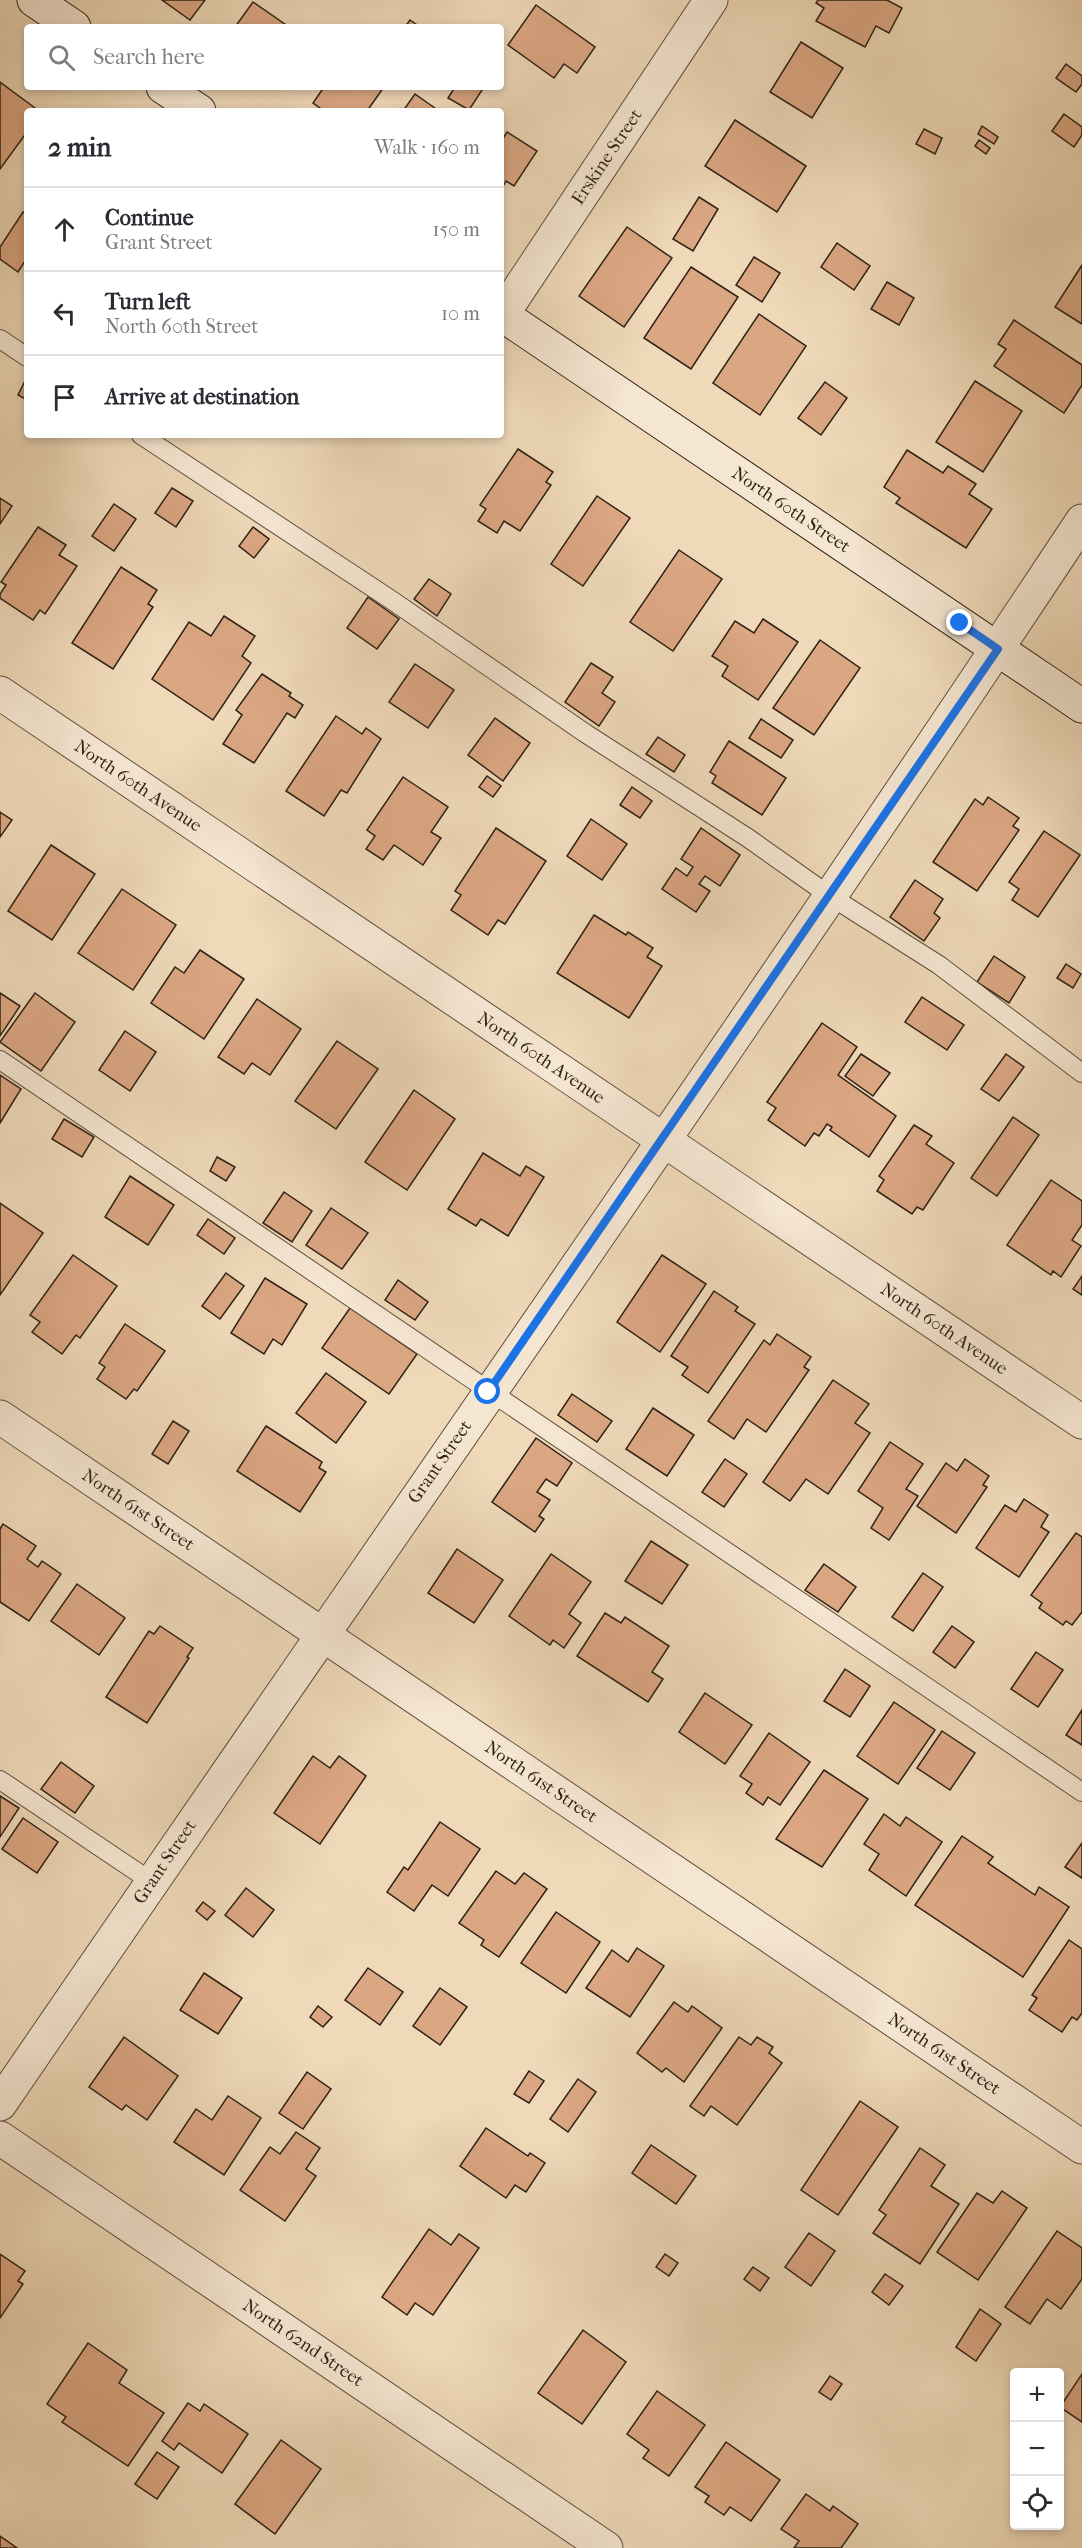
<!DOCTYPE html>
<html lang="en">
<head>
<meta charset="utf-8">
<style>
	:root { --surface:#fff; --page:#f2f2f3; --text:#2b2b33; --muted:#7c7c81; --line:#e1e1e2 }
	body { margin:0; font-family:"IM FELL French Canon",serif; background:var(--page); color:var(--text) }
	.controls { position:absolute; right:18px; bottom:18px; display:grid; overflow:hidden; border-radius:6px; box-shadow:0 3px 9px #0003 }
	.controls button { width:54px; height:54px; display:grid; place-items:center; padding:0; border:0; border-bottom:2px solid var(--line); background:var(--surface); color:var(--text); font:30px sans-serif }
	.stop { position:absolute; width:18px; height:18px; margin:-14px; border:4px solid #1a73e8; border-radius:50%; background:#fff }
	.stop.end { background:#1a73e8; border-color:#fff; box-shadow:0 2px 6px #0008 }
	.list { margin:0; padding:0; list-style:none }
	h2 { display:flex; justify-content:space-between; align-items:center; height:78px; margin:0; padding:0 24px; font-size:26px }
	h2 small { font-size:20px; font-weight:400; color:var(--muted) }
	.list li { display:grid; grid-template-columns:39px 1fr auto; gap:18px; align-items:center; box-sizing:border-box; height:84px; padding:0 24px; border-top:2px solid var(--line) }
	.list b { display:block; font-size:22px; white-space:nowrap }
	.list p { margin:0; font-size:20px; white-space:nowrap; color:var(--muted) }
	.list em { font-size:20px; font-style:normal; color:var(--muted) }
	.icon { flex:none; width:33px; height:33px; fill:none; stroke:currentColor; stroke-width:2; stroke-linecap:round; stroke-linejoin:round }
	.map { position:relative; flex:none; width:1082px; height:2548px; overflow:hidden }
	.search { position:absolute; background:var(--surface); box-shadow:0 3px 9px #0003; left:24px; top:24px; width:480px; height:66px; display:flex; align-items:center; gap:15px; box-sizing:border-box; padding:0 21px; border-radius:6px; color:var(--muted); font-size:22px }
	.panel { position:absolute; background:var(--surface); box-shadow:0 3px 9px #0003; left:24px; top:108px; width:480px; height:330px; border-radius:6px }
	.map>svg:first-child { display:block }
	.building { fill:#dba783; stroke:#2d2114; stroke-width:1.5 }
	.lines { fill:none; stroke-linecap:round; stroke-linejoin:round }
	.lane-casing { stroke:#5e4f3d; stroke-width:20 }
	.street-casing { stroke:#5e4f3d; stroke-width:35 }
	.secondary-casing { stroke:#2d2114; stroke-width:35 }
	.lane { stroke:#f5e6d2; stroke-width:18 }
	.street { stroke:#f5e6d2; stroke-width:33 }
	.secondary { stroke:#f5e6d2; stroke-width:33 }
	.route { stroke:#1a73e8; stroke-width:8 }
	.labels { text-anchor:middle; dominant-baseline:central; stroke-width:4.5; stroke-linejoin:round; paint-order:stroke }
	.street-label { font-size:18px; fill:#2d2114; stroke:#f5e6d2 }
</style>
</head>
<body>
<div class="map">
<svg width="1082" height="2548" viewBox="0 0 1082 2548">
	<rect width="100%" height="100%" fill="#efd9b9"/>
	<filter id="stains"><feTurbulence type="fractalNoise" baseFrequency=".00333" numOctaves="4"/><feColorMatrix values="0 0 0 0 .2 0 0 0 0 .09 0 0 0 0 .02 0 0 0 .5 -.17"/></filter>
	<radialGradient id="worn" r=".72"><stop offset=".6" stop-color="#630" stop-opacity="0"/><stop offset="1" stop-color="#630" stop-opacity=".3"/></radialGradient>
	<!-- building -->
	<g class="building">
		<polygon points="162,0 205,0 190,20"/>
		<polygon points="818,0 887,0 902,8 889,33 876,26 865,47 816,21 824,8 816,3"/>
		<polygon points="253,2 289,27 235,27"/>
		<polygon points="536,5 595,47 577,73 564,64 554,78 508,45"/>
		<polygon points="410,20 420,27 405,27"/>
		<polygon points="801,42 843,68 812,118 770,92"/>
		<polygon points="1066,64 1082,76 1082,84 1076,92 1056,78"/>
		<polygon points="0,82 39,111 27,111 27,132 0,169"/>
		<polygon points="324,87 384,87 367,111 324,111 313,103"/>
		<polygon points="455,87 484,87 469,110 448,98"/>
		<polygon points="415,94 439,111 403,111"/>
		<polygon points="1064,114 1082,127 1082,135 1074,147 1052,131"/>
		<polygon points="735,120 806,166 777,212 705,166"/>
		<polygon points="982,126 998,137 994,144 978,134"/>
		<polygon points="924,129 942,138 935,154 916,144"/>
		<polygon points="507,132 537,151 514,186 506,181 501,190 501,142"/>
		<polygon points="979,140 990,148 986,154 975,146"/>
		<polygon points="699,197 718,209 693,251 673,239"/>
		<polygon points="23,212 27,214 27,258 18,272 0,259 0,247"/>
		<polygon points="627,227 672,258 624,327 579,296"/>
		<polygon points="837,243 870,266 854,290 821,267"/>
		<polygon points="754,257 780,273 762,302 736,285"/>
		<polygon points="1082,265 1082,324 1055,307"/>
		<polygon points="691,267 738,297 691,369 644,338"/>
		<polygon points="887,282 914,298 899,325 871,309"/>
		<polygon points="759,314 806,346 760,415 713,383"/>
		<polygon points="1014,320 1082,365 1082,385 1064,413 994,366 1006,349 998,344"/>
		<polygon points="25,381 27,382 27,400 18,395"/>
		<polygon points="975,381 1022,411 983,472 936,442"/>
		<polygon points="825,382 847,398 821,435 798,418"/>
		<polygon points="518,449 553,472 546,482 551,485 520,531 504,521 497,533 478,521 486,509 480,505"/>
		<polygon points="907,450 943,473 948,466 976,484 969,494 992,509 966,548 896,503 900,498 884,487"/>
		<polygon points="172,488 193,501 176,527 155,513"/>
		<polygon points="597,496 630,518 583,586 551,564"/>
		<polygon points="0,498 12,506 0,524"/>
		<polygon points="114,504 136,519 114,551 92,536"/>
		<polygon points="38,527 66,545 59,555 77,566 45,614 40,610 33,620 0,598 0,594 6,585 1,582"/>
		<polygon points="253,527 269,539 254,558 239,546"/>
		<polygon points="679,550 722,579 673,651 630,622"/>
		<polygon points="121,567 157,590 148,604 153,607 113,669 72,643"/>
		<polygon points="429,579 451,594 437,616 414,599"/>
		<polygon points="368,597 399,619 377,649 347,628"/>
		<polygon points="224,616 255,636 242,656 251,663 213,720 152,679 189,622 211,636"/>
		<polygon points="763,619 798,642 758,700 722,676 728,666 712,656 735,621 754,633"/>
		<polygon points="820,640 860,668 814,735 773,708"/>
		<polygon points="591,663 613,677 602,693 615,702 599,726 565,702"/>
		<polygon points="415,664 454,690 428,728 389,702"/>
		<polygon points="262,674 291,693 289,696 303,705 295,718 287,713 254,763 223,744 242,715 236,710"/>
		<polygon points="336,716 362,734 366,728 381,739 347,793 341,790 324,816 286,791"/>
		<polygon points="495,718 530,743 503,781 468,755"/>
		<polygon points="761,719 793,740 781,758 749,738"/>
		<polygon points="658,737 685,755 674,772 646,754"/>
		<polygon points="729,741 786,778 762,815 712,783 716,776 710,772"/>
		<polygon points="487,776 501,786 493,797 479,787"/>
		<polygon points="403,777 448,807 431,832 441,838 423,865 394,845 383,860 366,849 375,836 367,830"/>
		<polygon points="632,787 652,801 640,818 620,805"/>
		<polygon points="988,797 1019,818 1013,826 1019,830 977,891 933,862 975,799 983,805"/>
		<polygon points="0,812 12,820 0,837"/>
		<polygon points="591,819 627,844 602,880 567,856"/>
		<polygon points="496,828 546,861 505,924 498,920 488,935 451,910 461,895 455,891"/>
		<polygon points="701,828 740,855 720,886 705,876 699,884 710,891 696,912 662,889 676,868 687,876 693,867 681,859"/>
		<polygon points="1044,831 1080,855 1038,917 1012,900 1019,889 1009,882"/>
		<polygon points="51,845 95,874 52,940 8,911"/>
		<polygon points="915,880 943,899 934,913 940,918 924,941 890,917"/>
		<polygon points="122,889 176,925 133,990 78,953"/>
		<polygon points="594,915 626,935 628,932 653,948 647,957 662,966 629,1018 557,973"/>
		<polygon points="200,950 244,979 204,1039 151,1003 175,967 184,973"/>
		<polygon points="994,956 1025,977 1009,1003 977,982"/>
		<polygon points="1066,964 1081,974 1073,988 1057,978"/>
		<polygon points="0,993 20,1006 0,1036"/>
		<polygon points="35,993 75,1022 41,1071 0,1042"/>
		<polygon points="922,997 964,1025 947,1050 905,1022"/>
		<polygon points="257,999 301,1029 270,1075 252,1063 244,1074 218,1057"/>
		<polygon points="822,1023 857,1047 838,1075 896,1116 869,1157 830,1130 832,1127 827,1124 819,1136 814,1133 805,1146 768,1120 776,1108 767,1102"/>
		<polygon points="125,1031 156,1052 130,1091 99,1070"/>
		<polygon points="337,1041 378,1069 336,1129 295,1101"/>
		<polygon points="861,1054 890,1073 873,1096 845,1076"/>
		<polygon points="1006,1054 1024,1067 999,1101 981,1089"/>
		<polygon points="0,1075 21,1089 0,1123"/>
		<polygon points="414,1090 455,1119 407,1190 365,1162"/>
		<polygon points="1013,1117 1039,1135 997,1196 971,1178"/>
		<polygon points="64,1119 94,1137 82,1157 52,1139"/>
		<polygon points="914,1125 932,1136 926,1144 954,1163 923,1210 917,1207 912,1214 877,1191 884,1180 879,1176"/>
		<polygon points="483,1153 520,1176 526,1166 544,1177 508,1236 481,1219 476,1226 448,1209"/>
		<polygon points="217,1157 235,1167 226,1181 210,1171"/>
		<polygon points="130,1176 174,1205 148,1245 105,1217"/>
		<polygon points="1051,1180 1082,1201 1082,1225 1072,1240 1081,1246 1061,1277 1053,1271 1051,1275 1007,1245"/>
		<polygon points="284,1192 312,1211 292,1242 263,1223"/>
		<polygon points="0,1203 43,1233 0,1295"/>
		<polygon points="331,1208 368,1233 342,1269 306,1245"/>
		<polygon points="208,1219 235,1238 224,1254 197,1235"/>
		<polygon points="73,1255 117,1286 80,1338 76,1335 62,1354 32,1332 40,1322 30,1315"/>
		<polygon points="662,1255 706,1284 660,1352 617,1322"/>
		<polygon points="226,1273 244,1286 220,1319 202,1306"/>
		<polygon points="1082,1276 1082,1295 1073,1289"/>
		<polygon points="265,1278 307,1304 282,1345 273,1339 264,1354 231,1333"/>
		<polygon points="398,1280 428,1302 415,1320 385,1300"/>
		<polygon points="714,1291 738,1307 735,1311 755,1324 708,1393 682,1375 688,1367 671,1356"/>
		<polygon points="350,1308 417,1354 389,1394 322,1348"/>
		<polygon points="125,1324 165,1351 137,1391 134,1389 126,1399 97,1379 105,1367 99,1363"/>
		<polygon points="777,1334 811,1357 804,1367 809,1370 766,1432 747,1419 734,1439 708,1421 764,1340 770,1345"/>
		<polygon points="326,1373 366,1402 336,1443 296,1413"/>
		<polygon points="833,1380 869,1404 855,1423 870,1433 828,1494 806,1479 790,1501 763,1482"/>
		<polygon points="572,1394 612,1421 597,1442 558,1415"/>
		<polygon points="653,1408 694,1435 667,1476 626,1449"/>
		<polygon points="173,1421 189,1431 168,1464 152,1454"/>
		<polygon points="266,1426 322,1462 319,1468 326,1472 300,1512 237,1471"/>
		<polygon points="536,1438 572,1463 557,1486 546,1479 537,1492 550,1500 539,1516 544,1519 535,1532 492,1502"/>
		<polygon points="890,1442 923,1464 906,1489 918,1496 889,1540 871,1528 883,1508 858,1491"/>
		<polygon points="725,1459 747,1474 724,1507 702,1492"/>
		<polygon points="965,1459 989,1476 983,1485 987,1487 956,1533 917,1506 946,1463 957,1471"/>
		<polygon points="1024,1499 1048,1515 1041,1527 1049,1532 1019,1577 976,1548 1005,1505 1016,1512"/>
		<polygon points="3,1524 36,1546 27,1559 38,1567 42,1561 61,1574 29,1621 0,1602 0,1529"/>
		<polygon points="1076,1533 1082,1537 1082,1612 1072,1625 1066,1621 1063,1625 1039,1608 1042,1603 1031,1595"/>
		<polygon points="651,1541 688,1565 662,1604 625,1581"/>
		<polygon points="457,1549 503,1580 474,1623 428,1593"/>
		<polygon points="551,1554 591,1582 569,1614 581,1623 564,1648 553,1640 550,1645 509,1616"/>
		<polygon points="824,1564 856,1587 838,1612 805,1590"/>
		<polygon points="923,1573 943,1587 913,1631 892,1617"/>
		<polygon points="77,1584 125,1618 99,1655 51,1621"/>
		<polygon points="605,1613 621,1623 625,1617 669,1646 652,1672 663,1679 648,1702 577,1656"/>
		<polygon points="160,1626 193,1648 187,1657 189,1658 147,1723 106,1697 149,1631 154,1634"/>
		<polygon points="952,1626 974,1642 955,1668 933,1652"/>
		<polygon points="1036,1652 1063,1670 1038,1707 1011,1689"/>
		<polygon points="845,1669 870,1686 850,1717 824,1701"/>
		<polygon points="705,1693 752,1725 725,1764 679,1732"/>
		<polygon points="894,1702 935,1730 898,1784 857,1756"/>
		<polygon points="1082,1710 1082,1745 1066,1735"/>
		<polygon points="942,1731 975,1753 950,1790 917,1768"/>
		<polygon points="769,1733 810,1762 780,1805 768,1797 763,1805 746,1793 752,1784 740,1776"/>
		<polygon points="313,1756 330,1768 339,1756 366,1776 320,1844 274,1813"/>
		<polygon points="61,1762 94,1786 75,1813 41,1789"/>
		<polygon points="824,1770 868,1799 822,1867 776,1839"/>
		<polygon points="0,1796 19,1808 0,1837"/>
		<polygon points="884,1814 900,1826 906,1817 942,1842 906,1896 869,1870 879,1854 864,1844"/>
		<polygon points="23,1818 58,1842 37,1873 2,1849"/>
		<polygon points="440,1822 480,1849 448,1896 432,1885 414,1911 387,1892 404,1867 408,1870"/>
		<polygon points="962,1836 993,1857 988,1863 1035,1895 1039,1887 1069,1907 1023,1977 915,1905"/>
		<polygon points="1082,1843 1082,1878 1065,1867"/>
		<polygon points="496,1871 515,1884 524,1873 547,1889 499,1957 481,1945 484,1940 459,1923"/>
		<polygon points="246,1888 274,1910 253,1937 225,1915"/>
		<polygon points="203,1902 215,1911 207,1920 196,1911"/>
		<polygon points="556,1912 600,1942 566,1993 521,1963"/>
		<polygon points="1069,1940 1082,1949 1082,2013 1077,2020 1072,2017 1062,2032 1029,2010 1037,1998 1032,1995"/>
		<polygon points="637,1948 664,1966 630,2017 586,1988 612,1950 628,1962"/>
		<polygon points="368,1968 403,1992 380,2025 345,2000"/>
		<polygon points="204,1973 242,1998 218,2034 180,2010"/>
		<polygon points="440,1988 467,2007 440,2045 413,2026"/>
		<polygon points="674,2002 688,2012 692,2006 722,2028 684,2082 666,2068 662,2072 637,2053"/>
		<polygon points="318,2006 332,2017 323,2027 310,2017"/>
		<polygon points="124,2037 178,2076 147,2120 126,2105 122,2110 89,2087"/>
		<polygon points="739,2037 751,2045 757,2037 773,2047 769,2053 782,2063 737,2125 711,2106 704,2116 690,2106"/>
		<polygon points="529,2071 544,2081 529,2103 514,2094"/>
		<polygon points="307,2072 331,2089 303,2129 279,2113"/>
		<polygon points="578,2079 596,2092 568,2132 550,2119"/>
		<polygon points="228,2096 261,2118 224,2175 174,2142 196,2109 212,2120"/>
		<polygon points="860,2101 898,2127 838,2215 801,2190"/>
		<polygon points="486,2128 528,2156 530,2153 545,2163 526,2192 515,2185 506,2198 460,2166"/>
		<polygon points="296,2132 320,2148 306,2169 316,2176 285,2221 240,2190 270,2147 280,2154"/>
		<polygon points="651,2145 696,2176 676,2204 632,2173"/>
		<polygon points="920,2148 945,2165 931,2186 959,2204 920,2264 873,2233 886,2215 879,2210"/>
		<polygon points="1002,2191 1027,2208 978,2280 937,2252 977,2193 993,2203"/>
		<polygon points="429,2229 451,2245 459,2234 479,2248 433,2315 415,2303 407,2315 382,2297"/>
		<polygon points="1057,2231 1082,2248 1082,2279 1061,2309 1047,2299 1030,2324 1005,2307"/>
		<polygon points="809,2233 835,2251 811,2286 785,2267"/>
		<polygon points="0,2254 25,2271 18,2281 23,2284 0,2318"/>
		<polygon points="665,2254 678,2263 669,2276 656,2267"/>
		<polygon points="753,2267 769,2278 760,2291 744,2279"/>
		<polygon points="885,2274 903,2286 889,2305 872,2292"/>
		<polygon points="980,2309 1001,2324 976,2361 956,2347"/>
		<polygon points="583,2330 626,2362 582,2424 538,2393"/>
		<polygon points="88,2343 127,2370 119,2383 164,2413 128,2466 62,2422 66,2417 47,2404"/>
		<polygon points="1082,2374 1082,2422 1060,2407"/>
		<polygon points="830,2376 842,2384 831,2400 819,2392"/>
		<polygon points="657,2391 705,2425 669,2476 643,2458 649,2450 627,2434"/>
		<polygon points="188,2403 200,2411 204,2404 248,2434 222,2473 179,2443 174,2450 162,2441"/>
		<polygon points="281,2440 321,2469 275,2534 235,2504"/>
		<polygon points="726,2442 780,2480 751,2521 730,2507 724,2515 705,2502 709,2496 695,2487"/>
		<polygon points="157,2452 179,2467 157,2499 135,2484"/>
		<polygon points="806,2494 830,2511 833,2506 858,2524 841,2548 794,2548 799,2541 781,2529"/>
		<polygon points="0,2536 17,2548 0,2548"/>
	</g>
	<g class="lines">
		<!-- lane casing -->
		<g class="lane-casing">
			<g id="lane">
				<polyline points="0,339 27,357"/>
				<polyline points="141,435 390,599 585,733 748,838 830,896 939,965 1082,1073"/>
				<polyline points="0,1060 1082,1792"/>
				<polyline points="0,1780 152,1882"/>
			</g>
		</g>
		<!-- street casing -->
		<g class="street-casing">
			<g id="street">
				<polyline points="502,315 711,0"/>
				<polyline points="0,693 1082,1422"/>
				<polyline points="0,1417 1082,2147"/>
				<path d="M0,2104C361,1576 729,1054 1082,521"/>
				<polyline points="0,2138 606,2548"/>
			</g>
		</g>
		<!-- secondary casing -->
		<g class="secondary-casing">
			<g id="secondary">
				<polyline points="34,0 74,27"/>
				<polyline points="163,87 199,111"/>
				<polyline points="501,314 1082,706"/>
			</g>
		</g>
		<!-- lane -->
		<use href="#lane" class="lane"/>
		<!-- street -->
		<use href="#street" class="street"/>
		<!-- secondary -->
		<use href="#secondary" class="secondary"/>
	</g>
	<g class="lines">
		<!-- route -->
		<polyline class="route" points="488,1392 998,649 960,623"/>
	</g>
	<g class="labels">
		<!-- street labels -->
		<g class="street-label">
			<text transform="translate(607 157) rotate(-56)">Erskine Street</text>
			<text transform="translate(791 510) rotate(34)">North 60th Street</text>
			<text transform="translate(138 786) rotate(34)">North 60th Avenue</text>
			<text transform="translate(541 1058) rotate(34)">North 60th Avenue</text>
			<text transform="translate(944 1329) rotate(34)">North 60th Avenue</text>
			<text transform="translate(440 1462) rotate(-55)">Grant Street</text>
			<text transform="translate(138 1510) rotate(34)">North 61st Street</text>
			<text transform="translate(541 1782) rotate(34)">North 61st Street</text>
			<text transform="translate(165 1862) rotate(-56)">Grant Street</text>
			<text transform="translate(944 2054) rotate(34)">North 61st Street</text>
			<text transform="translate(303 2343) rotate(34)">North 62nd Street</text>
		</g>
	</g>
	<rect width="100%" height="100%" filter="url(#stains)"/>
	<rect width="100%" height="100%" fill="url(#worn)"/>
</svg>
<div class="controls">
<button>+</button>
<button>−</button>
<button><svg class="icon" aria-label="locate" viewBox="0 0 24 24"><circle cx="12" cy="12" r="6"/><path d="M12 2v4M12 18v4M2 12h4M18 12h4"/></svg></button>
</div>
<div class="stop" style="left:488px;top:1392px"></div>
<div class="stop end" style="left:960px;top:623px"></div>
<div class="search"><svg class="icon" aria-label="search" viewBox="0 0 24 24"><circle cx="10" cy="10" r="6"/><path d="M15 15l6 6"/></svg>Search here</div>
<section class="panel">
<h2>2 min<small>Walk · 160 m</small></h2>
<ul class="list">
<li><svg class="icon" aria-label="ahead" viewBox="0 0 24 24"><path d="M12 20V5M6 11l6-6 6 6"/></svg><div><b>Continue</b><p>Grant Street</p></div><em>150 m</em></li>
<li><svg class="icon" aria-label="left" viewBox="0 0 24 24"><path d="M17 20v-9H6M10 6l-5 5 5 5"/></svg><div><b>Turn left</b><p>North 60th Street</p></div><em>10 m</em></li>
<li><svg class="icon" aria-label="arrive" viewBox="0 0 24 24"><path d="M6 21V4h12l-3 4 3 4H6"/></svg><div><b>Arrive at destination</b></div></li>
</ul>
</section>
</div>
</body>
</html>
